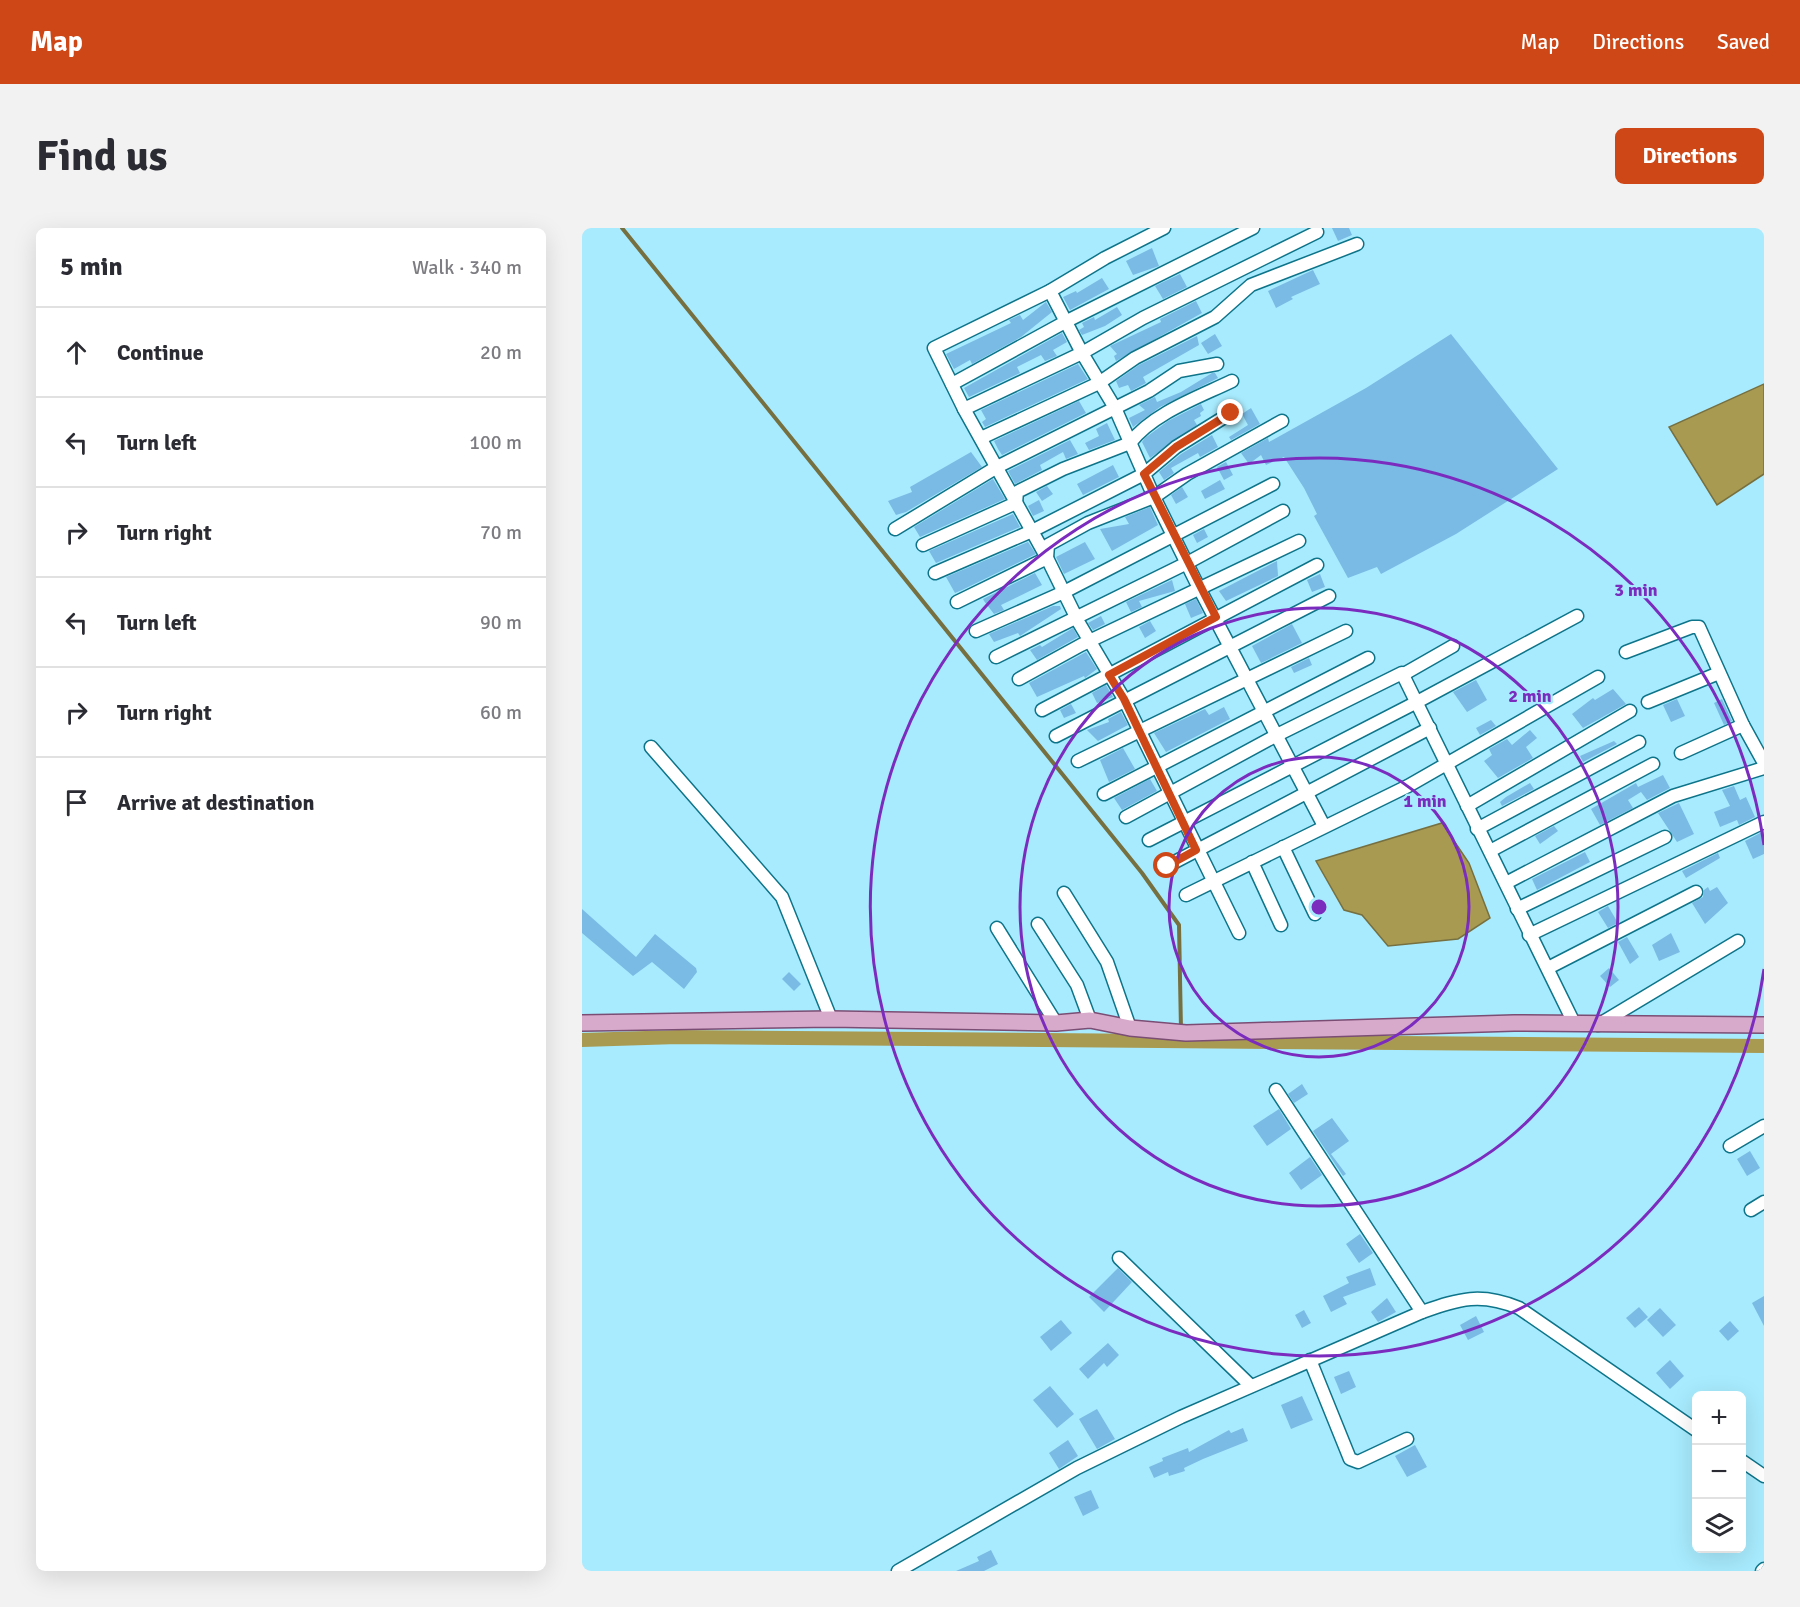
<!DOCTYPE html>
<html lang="en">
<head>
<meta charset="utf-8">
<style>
	:root { --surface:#fff; --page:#f2f2f3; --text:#2b2b33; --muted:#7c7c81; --line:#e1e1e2; --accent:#ce4717 }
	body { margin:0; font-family:Signika,sans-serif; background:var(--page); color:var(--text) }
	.controls { position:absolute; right:18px; bottom:18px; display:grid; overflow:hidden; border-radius:9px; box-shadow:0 6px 24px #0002 }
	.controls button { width:54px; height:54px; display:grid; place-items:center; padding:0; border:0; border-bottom:2px solid var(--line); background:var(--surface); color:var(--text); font:30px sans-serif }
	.stop { position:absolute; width:18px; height:18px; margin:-14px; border:4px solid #ce4717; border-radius:50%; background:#fff }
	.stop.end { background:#ce4717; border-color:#fff; box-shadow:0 2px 6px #0008 }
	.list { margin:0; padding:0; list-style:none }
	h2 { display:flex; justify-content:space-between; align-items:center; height:78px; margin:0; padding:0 24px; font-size:26px }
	h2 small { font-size:20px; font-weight:400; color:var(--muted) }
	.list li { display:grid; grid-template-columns:39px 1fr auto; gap:18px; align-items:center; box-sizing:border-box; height:90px; padding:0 24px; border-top:2px solid var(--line) }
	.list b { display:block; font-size:22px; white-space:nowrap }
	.list em { font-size:20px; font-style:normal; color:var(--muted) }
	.icon { flex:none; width:33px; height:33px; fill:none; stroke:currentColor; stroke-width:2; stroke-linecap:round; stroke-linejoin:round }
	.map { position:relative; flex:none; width:1182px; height:1343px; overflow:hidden; border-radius:9px }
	header { display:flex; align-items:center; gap:36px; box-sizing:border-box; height:84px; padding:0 30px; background:var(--accent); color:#fff }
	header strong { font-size:28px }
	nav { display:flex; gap:33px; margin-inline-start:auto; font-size:21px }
	.intro { display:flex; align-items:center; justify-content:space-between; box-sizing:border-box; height:144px; padding:0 36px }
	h1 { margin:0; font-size:42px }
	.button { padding:15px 27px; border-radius:9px; background:var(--accent); color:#fff; font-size:21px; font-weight:700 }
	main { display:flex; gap:36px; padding:0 36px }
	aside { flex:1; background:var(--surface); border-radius:9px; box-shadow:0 6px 24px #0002 }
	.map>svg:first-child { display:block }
	.water { fill:#a99a52; stroke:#767040; stroke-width:1.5 }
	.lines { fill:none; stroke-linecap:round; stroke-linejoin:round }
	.stream { stroke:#767040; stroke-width:4 }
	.canal { stroke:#a99a52; stroke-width:14 }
	.building { fill:#7abbe5 }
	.minor-casing { stroke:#0e7489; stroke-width:15 }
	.major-casing { stroke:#7a4d74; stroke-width:18 }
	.minor { stroke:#fff; stroke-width:12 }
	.major { stroke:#d7a9ca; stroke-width:15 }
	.route { stroke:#ce4717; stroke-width:8 }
	.ring { fill:none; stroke:#7b2cbf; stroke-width:3 }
	.centre { fill:#7b2cbf; stroke:#a8ebfe; stroke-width:3 }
	.ring-label { font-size:18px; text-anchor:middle; font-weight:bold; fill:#7b2cbf; stroke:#a8ebfe; stroke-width:4.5; stroke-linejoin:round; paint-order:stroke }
</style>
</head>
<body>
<header>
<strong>Map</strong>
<nav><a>Map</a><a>Directions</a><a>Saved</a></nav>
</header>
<div class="intro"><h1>Find us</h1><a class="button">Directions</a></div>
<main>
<aside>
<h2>5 min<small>Walk · 340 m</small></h2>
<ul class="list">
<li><svg class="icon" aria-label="ahead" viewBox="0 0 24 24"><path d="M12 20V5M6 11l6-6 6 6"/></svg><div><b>Continue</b></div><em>20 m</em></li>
<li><svg class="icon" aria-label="left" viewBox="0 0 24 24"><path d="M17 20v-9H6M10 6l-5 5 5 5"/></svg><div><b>Turn left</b></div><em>100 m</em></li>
<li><svg class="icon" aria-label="right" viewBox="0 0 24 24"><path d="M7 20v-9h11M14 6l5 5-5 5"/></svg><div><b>Turn right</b></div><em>70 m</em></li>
<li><svg class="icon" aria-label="left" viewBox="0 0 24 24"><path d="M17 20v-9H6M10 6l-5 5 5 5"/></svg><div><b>Turn left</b></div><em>90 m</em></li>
<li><svg class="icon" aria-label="right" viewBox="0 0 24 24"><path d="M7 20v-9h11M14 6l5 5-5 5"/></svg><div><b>Turn right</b></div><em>60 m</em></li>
<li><svg class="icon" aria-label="arrive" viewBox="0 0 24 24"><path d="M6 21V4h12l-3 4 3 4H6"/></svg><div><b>Arrive at destination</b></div></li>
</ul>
</aside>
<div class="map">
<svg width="1182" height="1343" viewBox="0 0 1182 1343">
	<rect width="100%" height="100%" fill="#a8ebfe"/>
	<!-- water -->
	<g class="water">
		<polygon points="1182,156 1182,246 1135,277 1087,199"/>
		<polygon points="860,595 887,635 908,690 876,711 806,718 780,687 762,682 734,633"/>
	</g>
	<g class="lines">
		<!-- stream -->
		<polyline class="stream" points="40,0 560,645 597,697 599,802"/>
		<!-- canal -->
		<polyline class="canal" points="0,812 96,809 1182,818"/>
	</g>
	<!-- building -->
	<g class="building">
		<polygon points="750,0 767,0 770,7 756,13"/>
		<polygon points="570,20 577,38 551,47 544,33"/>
		<polygon points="731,42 738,56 709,69 711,71 694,80 686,63"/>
		<polygon points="598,46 605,59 581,71 573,58"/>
		<polygon points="520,50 527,61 488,82 481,69 494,63 495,65"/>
		<polygon points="614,73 620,85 534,133 532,128 535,126 528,118 579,94 578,91"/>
		<polygon points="464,74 470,84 439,109 390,136 388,132 372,141 364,126 429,95 427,92 438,87 441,92"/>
		<polygon points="535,79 540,87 523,98 500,107 497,102 502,99 500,95 512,89 513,92"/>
		<polygon points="480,105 485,114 471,122 475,128 463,133 459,127 435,139 438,145 387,169 382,160"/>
		<polygon points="633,106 640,118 626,126 619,115"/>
		<polygon points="869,106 976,241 874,306 799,346 795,339 766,350 732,288 735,286 722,260 702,229 684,237 679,227 667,236 659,225 686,210 687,214 784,160"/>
		<polygon points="615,108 617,117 561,149 564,155 549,163 546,157 537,160 534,153 557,137"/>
		<polygon points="496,136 506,151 403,199 400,194 404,191 399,182"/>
		<polygon points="630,145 633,145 636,150 578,179 551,199 547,190 563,182 557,177 573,169 575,174 599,164"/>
		<polygon points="497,173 504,185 420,227 416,221 412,213"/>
		<polygon points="619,176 622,182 618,185 619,188 612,192 615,197 568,230 560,214 563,210 586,193"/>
		<polygon points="669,180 678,196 649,212 647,209 666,197 660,186"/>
		<polygon points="525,195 533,212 507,222 503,215 517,208 514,201"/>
		<polygon points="630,207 636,219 618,229 616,225 589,240 592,245 582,252 577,244 599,226"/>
		<polygon points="488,212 496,226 484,231 481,224 458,237 460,242 433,256 426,243"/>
		<polygon points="389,224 400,239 324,284 314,287 306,273 330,264 328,259"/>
		<polygon points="644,234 651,247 642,252 635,239"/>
		<polygon points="531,237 537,249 501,267 495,256"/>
		<polygon points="411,251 423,271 338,309 332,299"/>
		<polygon points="638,252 643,261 623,271 619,263"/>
		<polygon points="465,258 471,266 460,273 454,264"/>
		<polygon points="600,259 606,269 594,276 589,267"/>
		<polygon points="457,272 462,283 451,288 446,278"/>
		<polygon points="568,279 576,297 530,323 518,301 547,296 543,289"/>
		<polygon points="431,286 438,299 354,335 347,323"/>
		<polygon points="622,301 626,309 615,315 611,307"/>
		<polygon points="446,314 454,326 380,362 373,365 364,349"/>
		<polygon points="503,314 513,331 482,346 474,329"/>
		<polygon points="695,333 696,348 644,373 637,363"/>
		<polygon points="453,345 460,357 419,377 422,382 412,386 402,373 401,371"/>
		<polygon points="738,346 743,359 730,364 725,352"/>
		<polygon points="590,352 593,363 557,373 560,379 549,384 544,374"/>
		<polygon points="614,371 621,385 609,390 603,376"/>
		<polygon points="471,378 478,378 479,381 438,408 436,405 412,414 407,406"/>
		<polygon points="519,388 523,396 511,402 506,395"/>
		<polygon points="568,393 574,403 563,410 557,399"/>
		<polygon points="710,396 720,415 679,435 670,418"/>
		<polygon points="491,400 496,409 455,432 448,422 458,417 460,419"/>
		<polygon points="504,424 515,441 503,450 502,448 455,469 447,455"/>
		<polygon points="727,430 730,437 712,445 709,439"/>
		<polygon points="894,452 905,472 885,484 871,464"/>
		<polygon points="524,457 531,469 515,475 510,465"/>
		<polygon points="1031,461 1044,476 1001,500 990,486 1011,470 1013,472"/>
		<polygon points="1095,471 1103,488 1089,494 1081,477"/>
		<polygon points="1140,471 1150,493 1142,497 1132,475"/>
		<polygon points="489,476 494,485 482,490 478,482"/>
		<polygon points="642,479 648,491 584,524 572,505 623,481 627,487"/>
		<polygon points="539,484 546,497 516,513 505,502 527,494 526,491"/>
		<polygon points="909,492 914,498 898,507 894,500"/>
		<polygon points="948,502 955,510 944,519 951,530 916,550 902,533 910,527 907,521 925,511 930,517"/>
		<polygon points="1032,513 1035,516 1001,534 998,528"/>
		<polygon points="541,520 553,541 527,554 518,532"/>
		<polygon points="1081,547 1088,560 1065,572 1059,564 1046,572 1051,580 1018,597 1009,581 1054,555 1056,559"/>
		<polygon points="568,551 575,563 540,582 532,570"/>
		<polygon points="948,555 952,561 920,578 918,574 924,569"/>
		<polygon points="1152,558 1158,572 1164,569 1173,589 1157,597 1155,592 1138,599 1132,584 1148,578 1140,562"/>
		<polygon points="1097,575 1112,606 1095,614 1076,585 1074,586"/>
		<polygon points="972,598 976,603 958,616 953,608"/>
		<polygon points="1182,603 1182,626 1171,631 1163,613"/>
		<polygon points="1003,624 1008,634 955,662 950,651"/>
		<polygon points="1136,625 1138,630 1104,650 1100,643"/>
		<polygon points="1126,659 1128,663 1135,659 1146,675 1123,696 1110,675 1121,669 1122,662"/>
		<polygon points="1026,678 1036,695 1026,700 1016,684"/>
		<polygon points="0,681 54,729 73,706 114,740 115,744 102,761 70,734 51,748 0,705"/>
		<polygon points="1089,705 1098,724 1077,733 1070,717"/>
		<polygon points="1045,709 1057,729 1048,736 1036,714"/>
		<polygon points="1027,740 1037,752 1028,759 1018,748"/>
		<polygon points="207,744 219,756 212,763 200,751"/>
		<polygon points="720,856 726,866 712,875 706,866"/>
		<polygon points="697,881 709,901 685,918 671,898"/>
		<polygon points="750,890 767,913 749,926 764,946 761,948 731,903"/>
		<polygon points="1168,923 1178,940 1165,948 1155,931"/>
		<polygon points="728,929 740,947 719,962 707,945"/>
		<polygon points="778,1006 791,1025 777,1035 764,1016"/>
		<polygon points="536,1040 550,1054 522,1084 507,1069"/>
		<polygon points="788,1040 794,1057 761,1069 765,1076 749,1084 741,1068 767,1055 764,1049"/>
		<polygon points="1182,1068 1182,1098 1170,1075"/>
		<polygon points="805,1070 814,1084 796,1094 789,1084"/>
		<polygon points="1057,1079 1066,1089 1053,1100 1044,1090"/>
		<polygon points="1078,1080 1094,1097 1081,1109 1065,1092"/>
		<polygon points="722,1082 729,1095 720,1100 713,1087"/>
		<polygon points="894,1088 902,1104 886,1112 878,1097"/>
		<polygon points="479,1092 490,1105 469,1123 458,1109"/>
		<polygon points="1148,1093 1157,1103 1146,1113 1137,1103"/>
		<polygon points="526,1115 537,1127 525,1139 522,1135 506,1151 497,1141"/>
		<polygon points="1088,1132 1102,1148 1088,1161 1074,1145"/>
		<polygon points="767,1143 774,1159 759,1166 752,1149"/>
		<polygon points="468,1158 492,1186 475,1200 451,1172"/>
		<polygon points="720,1168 731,1192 709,1201 699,1177"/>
		<polygon points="515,1181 533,1211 515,1221 497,1191"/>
		<polygon points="661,1200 666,1213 621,1231 602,1240 603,1243 587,1248 586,1244 572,1250 567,1239 581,1233 580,1230 606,1220 607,1224 647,1202 649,1205"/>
		<polygon points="486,1212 496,1228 477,1241 467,1225"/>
		<polygon points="833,1217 845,1239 825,1249 813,1228"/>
		<polygon points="509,1262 517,1280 501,1288 492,1269"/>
		<polygon points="409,1322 416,1336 402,1343 374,1343 397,1333 395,1329"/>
	</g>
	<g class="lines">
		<!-- minor casing -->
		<g class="minor-casing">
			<g id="minor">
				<polyline points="582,0 523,30 468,63 352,120 382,181 465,330 497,395 542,471 657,705"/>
				<polyline points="468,63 500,125 533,180 572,269 617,360 742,598"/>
				<polyline points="370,156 485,93 671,0"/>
				<polyline points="382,181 500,125 561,90 735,4"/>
				<polyline points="399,210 517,155 553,130 633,89 669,57 775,16"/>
				<polyline points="313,301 415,239 567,163 597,143 635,136"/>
				<path d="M341,317L434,275L435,264L481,241L548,215C571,185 617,169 650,153"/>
				<polyline points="353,345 450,303 562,246 594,219 649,185"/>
				<polyline points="375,374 465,330 466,317 506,295 572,269 605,246 700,193"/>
				<polyline points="394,403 482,364 691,256"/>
				<polyline points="1044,424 1110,399 1117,399 1161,497 1182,535"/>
				<polyline points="414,429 605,335 701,283"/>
				<polyline points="822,446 871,418"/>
				<polyline points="437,451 499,417 717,313"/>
				<polyline points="1066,474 1137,445"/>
				<polyline points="460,482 735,337"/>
				<polyline points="474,508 747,368"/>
				<polyline points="69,519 200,669 249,791"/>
				<polyline points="1099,525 1161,497"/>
				<polyline points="496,533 764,403"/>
				<polyline points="522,566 786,430"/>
				<polyline points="885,578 1048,483"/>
				<polyline points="544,589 695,507 820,445 992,795"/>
				<polyline points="895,601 1057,514"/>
				<polyline points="567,612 835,474 995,388"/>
				<polyline points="701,619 733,686"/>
				<polyline points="908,623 1071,536"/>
				<polyline points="670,634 699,697"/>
				<polyline points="585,638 848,500"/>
				<polyline points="924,655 1091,568 1182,540"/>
				<polyline points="482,665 525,734 548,800"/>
				<polyline points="604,667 826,558 1016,449"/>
				<polyline points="935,681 1083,609"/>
				<polyline points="456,696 495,757 508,792"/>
				<polyline points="415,700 474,795"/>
				<polyline points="947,707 1182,594"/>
				<polyline points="966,740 1114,664"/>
				<polyline points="1016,797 1156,713"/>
				<polyline points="694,862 840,1084"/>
				<polyline points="1148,918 1182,898"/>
				<polyline points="1169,982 1182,974"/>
				<polyline points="537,1030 669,1158"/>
				<polyline points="728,1132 768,1231 776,1234 825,1211"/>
				<polyline points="1160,1233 1182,1248"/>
				<path d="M316,1343L495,1240L599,1189L840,1084C878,1071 898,1064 937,1080L1114,1202"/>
				<polyline points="1180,1343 1182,1341"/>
			</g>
		</g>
		<!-- major casing -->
		<g class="major-casing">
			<polyline id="major" points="0,795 249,791 474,795 508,792 548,800 604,805 932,795 1182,797"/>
		</g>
		<!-- minor -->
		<use href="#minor" class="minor"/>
		<!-- major -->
		<use href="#major" class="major"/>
	</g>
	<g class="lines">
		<!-- route -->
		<polyline class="route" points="585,638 614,622 542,471 527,447 634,389 562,246 594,219 649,185"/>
	</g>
	<!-- distance rings -->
	<g class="ring">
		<circle cx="737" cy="679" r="150"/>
		<circle cx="737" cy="679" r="299"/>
		<path d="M1182 741A449 449 0 1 1 1182 617"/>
	</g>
	<circle cx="737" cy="679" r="9" class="centre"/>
	<g class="ring-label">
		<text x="1054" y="368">3 min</text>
		<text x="948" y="474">2 min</text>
		<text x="843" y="579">1 min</text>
	</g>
</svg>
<div class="controls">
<button>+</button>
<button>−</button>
<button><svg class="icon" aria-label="layers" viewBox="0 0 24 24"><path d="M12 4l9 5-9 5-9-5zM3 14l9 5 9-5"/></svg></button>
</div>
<div class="stop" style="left:585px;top:638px"></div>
<div class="stop end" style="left:649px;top:185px"></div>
</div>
</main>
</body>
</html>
